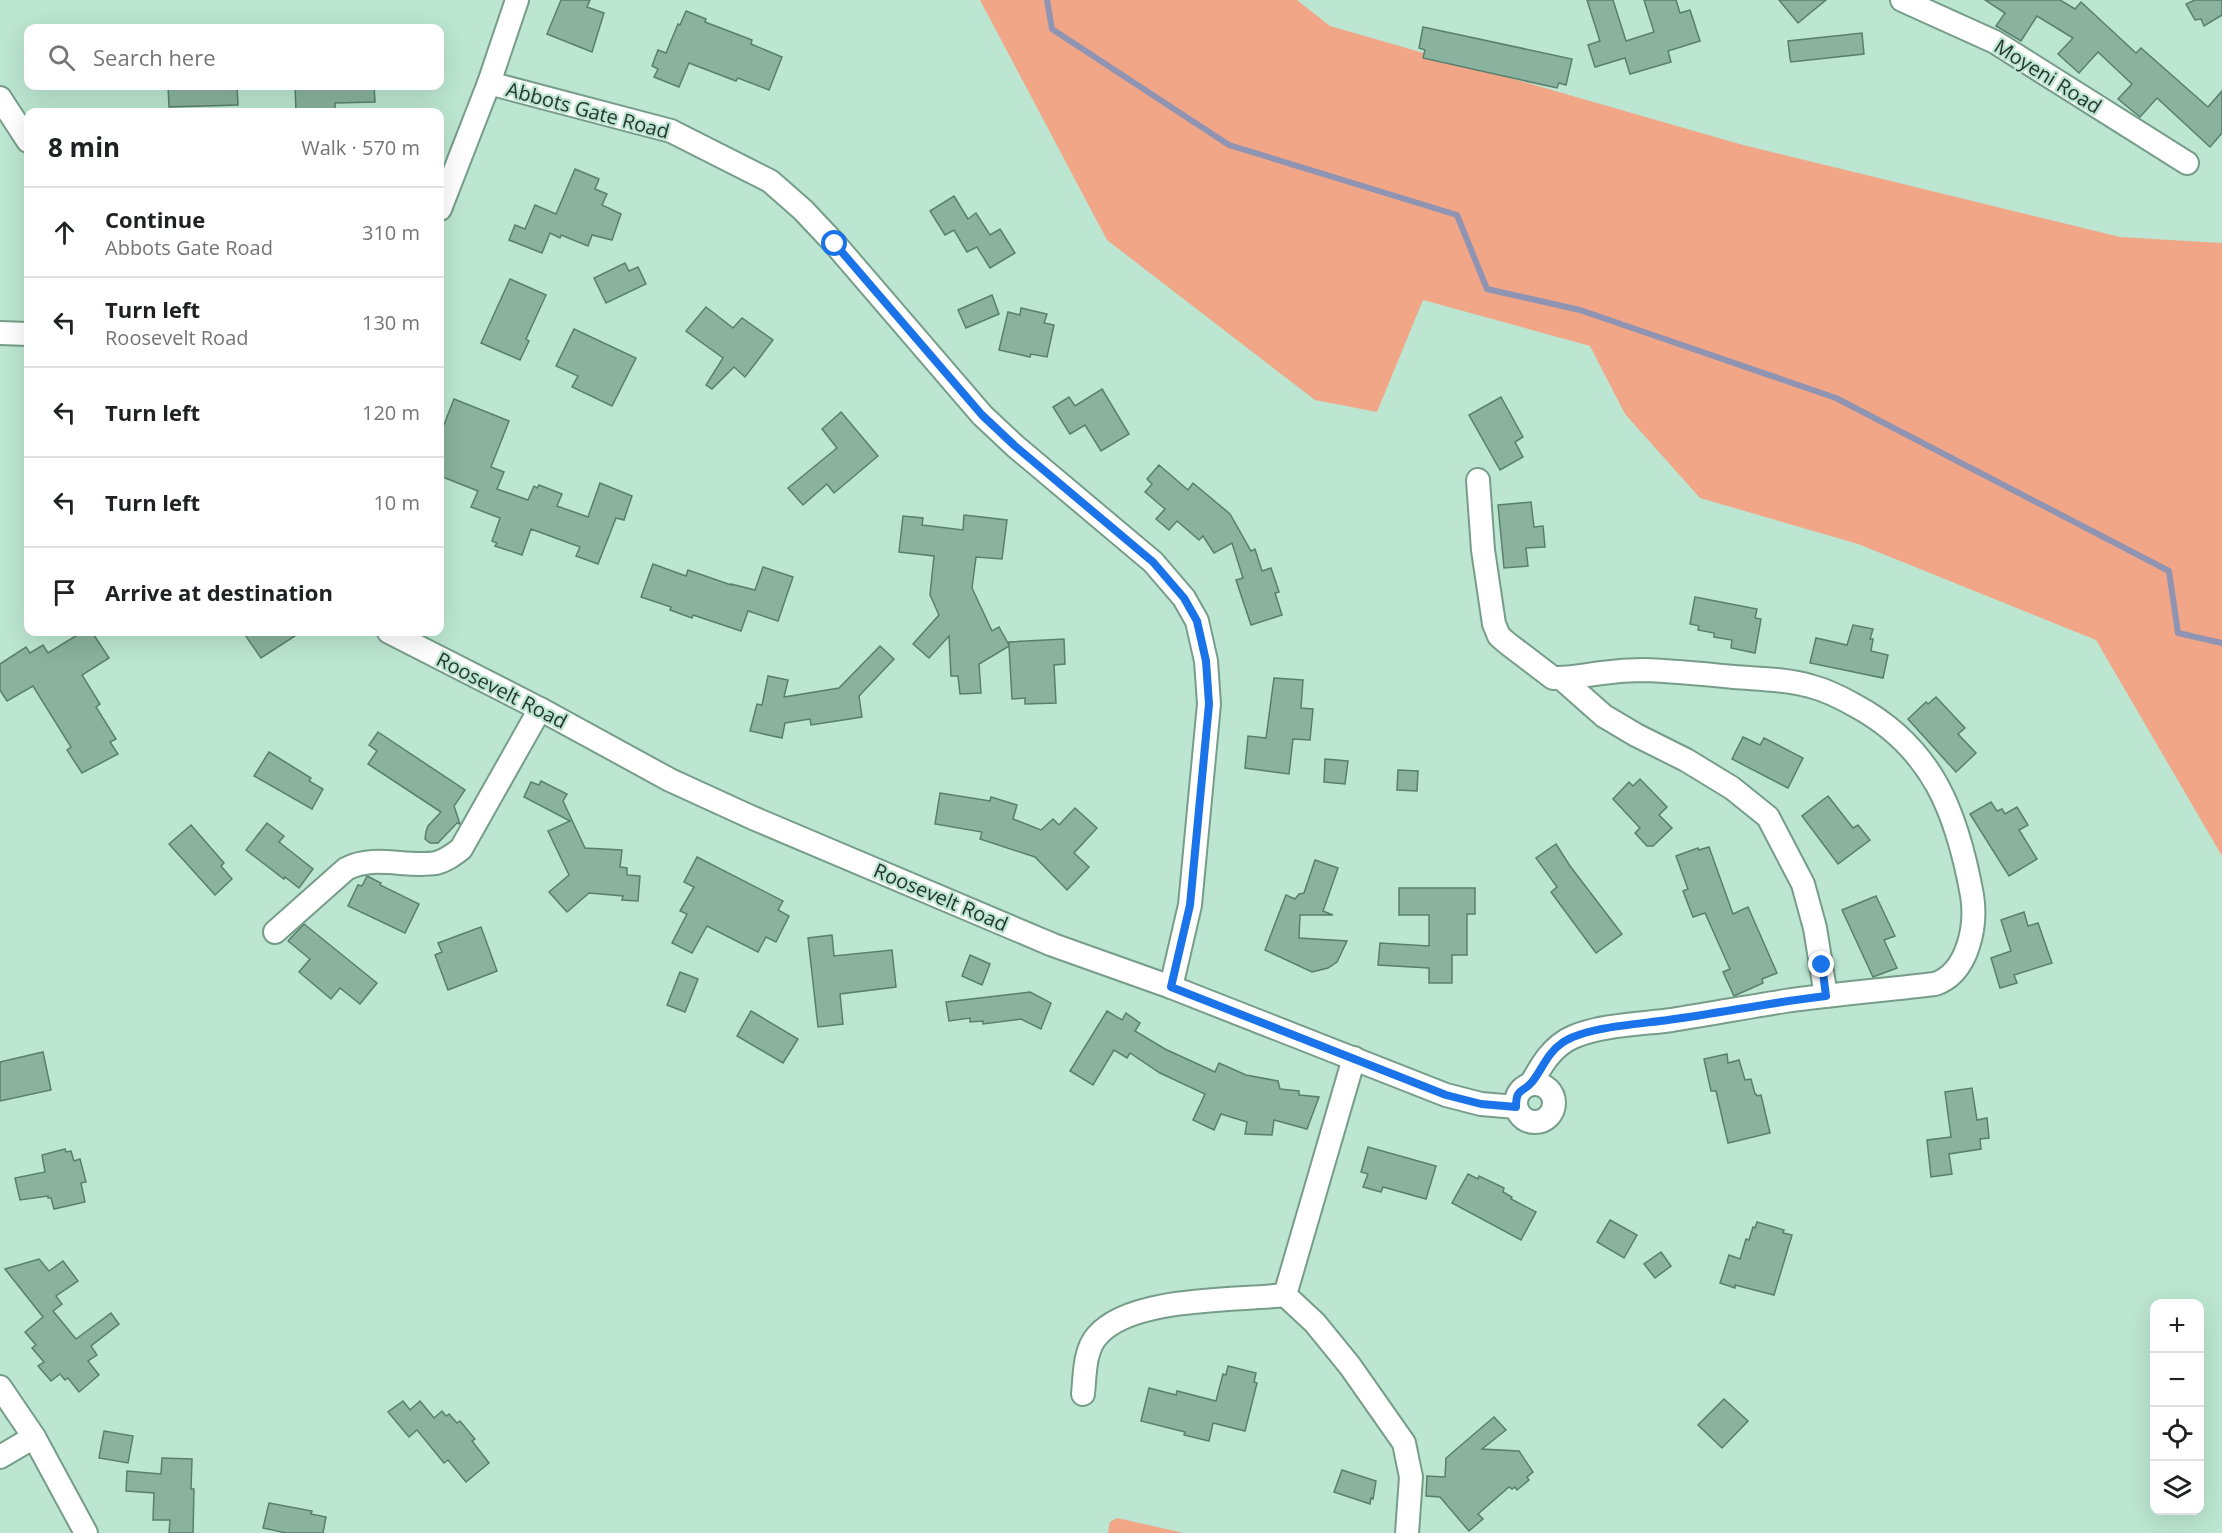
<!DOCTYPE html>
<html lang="en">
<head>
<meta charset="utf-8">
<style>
	:root { --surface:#fff; --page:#f2f2f2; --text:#202124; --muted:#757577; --line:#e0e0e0 }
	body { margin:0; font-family:"Open Sans",sans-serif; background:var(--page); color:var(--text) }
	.controls { position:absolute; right:18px; bottom:18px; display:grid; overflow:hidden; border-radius:12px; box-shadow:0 6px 24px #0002 }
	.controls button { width:54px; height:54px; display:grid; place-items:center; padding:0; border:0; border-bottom:2px solid var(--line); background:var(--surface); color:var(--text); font:30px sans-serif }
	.stop { position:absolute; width:18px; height:18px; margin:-14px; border:4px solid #1a73e8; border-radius:50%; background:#fff }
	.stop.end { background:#1a73e8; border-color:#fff; box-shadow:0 2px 6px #0008 }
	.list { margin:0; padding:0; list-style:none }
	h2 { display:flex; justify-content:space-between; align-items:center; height:78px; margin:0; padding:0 24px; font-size:26px }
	h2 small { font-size:20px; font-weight:400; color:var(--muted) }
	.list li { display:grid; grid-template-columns:39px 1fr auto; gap:18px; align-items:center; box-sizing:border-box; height:90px; padding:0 24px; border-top:2px solid var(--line) }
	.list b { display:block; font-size:22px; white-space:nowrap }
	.list p { margin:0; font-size:20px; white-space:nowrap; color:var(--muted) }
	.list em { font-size:20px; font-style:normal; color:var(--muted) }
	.icon { flex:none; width:33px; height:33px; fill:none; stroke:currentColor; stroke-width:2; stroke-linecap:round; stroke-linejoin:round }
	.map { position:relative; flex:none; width:2222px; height:1533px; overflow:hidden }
	.search { position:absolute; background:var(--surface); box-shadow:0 6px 24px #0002; left:24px; top:24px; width:420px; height:66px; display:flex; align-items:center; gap:15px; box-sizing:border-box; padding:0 21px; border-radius:12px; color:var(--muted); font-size:22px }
	.panel { position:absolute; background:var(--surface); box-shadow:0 6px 24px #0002; left:24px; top:108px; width:420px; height:528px; border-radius:12px }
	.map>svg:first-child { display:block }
	.green { fill:#f1a687 }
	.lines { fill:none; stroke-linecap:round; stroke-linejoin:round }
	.stream { stroke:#8f94b3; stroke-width:6 }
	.building { fill:#8ab29e; stroke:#597f6d; stroke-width:1.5 }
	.street-casing { stroke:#769d8a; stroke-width:26 }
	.street { stroke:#fff; stroke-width:22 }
	.route { stroke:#1a73e8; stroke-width:8 }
	.labels { text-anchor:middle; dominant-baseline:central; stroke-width:4.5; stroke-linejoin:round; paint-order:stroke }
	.street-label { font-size:20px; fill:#27372f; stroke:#bce6d1 }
</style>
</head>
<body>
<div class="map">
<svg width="2222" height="1533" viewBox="0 0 2222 1533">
	<rect width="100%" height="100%" fill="#bce6d1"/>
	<!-- green -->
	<g class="green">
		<polygon points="980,0 1297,0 1330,26 1743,145 2120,237 2222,243 2222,856 2096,640 1858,544 1700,498 1625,414 1590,346 1423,300 1377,412 1315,400 1107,240"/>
		<polygon points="1117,1518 1184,1533 1108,1533 1110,1522"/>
	</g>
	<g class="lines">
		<!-- stream -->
		<polyline class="stream" points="1047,0 1052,29 1229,145 1457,215 1487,289 1580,310 1836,398 2169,571 2178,633 2222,643"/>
	</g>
	<!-- building -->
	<g class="building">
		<polygon points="561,0 590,0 587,7 604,13 592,52 547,34"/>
		<polygon points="1587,0 1613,0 1626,41 1654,32 1644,0 1676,0 1680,13 1690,10 1700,41 1668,51 1671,62 1630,74 1625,58 1595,67 1588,45 1600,41"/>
		<polygon points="1779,0 1826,0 1798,23"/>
		<polygon points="1985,0 2060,0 2075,9 2081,2 2136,53 2141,48 2208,107 2222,91 2222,133 2210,147 2157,98 2140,117 2118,99 2132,84 2098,52 2079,73 2058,54 2073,38 2037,16 2021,41 1996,26 2005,13"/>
		<polygon points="2195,0 2222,0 2222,15 2204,26 2201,19 2195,20 2186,4"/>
		<polygon points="686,11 706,19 705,22 752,40 751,44 782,57 769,90 738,78 736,81 689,63 679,87 654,77 658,69 652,66 658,50 666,53 678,24 680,25"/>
		<polygon points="1423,27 1572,59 1566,85 1559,83 1557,88 1423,58 1425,50 1419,48"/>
		<polygon points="1862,33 1864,54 1791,62 1790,58 1788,41"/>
		<polygon points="168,86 237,86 238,105 169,107"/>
		<polygon points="295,86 374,86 375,102 335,103 335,112 296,112"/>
		<polygon points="575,169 599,179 595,189 607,194 602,205 621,214 612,240 592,235 588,246 561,235 560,238 550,233 542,253 509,240 515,225 525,229 535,205 556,214"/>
		<polygon points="954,196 968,219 976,213 990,235 1000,229 1015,253 990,268 977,247 967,252 954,230 945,235 930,211"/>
		<polygon points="625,263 629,271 638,267 646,284 606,303 594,278"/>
		<polygon points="510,279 546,295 526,339 529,341 520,360 481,343"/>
		<polygon points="992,295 999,314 966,328 958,310"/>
		<polygon points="706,307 733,328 742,318 773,340 745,377 734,367 712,389 706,385 723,358 686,331"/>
		<polygon points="1021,308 1047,314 1044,323 1054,325 1047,357 1031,354 1030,357 999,350 1008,312 1020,315"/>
		<polygon points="574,329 636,358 612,406 572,387 578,376 556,366"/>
		<polygon points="1102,389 1129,434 1101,451 1085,425 1070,434 1053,407 1069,397 1075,406"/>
		<polygon points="1501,397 1523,437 1515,442 1523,457 1500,470 1469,415"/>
		<polygon points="454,399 509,421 491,467 504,472 497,489 528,500 534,486 537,488 539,485 562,494 557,506 588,517 600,483 632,496 624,520 616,518 598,564 576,556 580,547 531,529 522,555 495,546 497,543 492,541 500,518 471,507 478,491 440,476 440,435"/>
		<polygon points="841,412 878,456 834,493 827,484 803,505 788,488 837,448 822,429"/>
		<polygon points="1159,465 1188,490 1193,483 1230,514 1251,551 1255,549 1262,571 1271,568 1279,592 1275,593 1282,615 1251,625 1236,580 1243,578 1232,543 1214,553 1203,536 1199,540 1177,521 1169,530 1156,519 1165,509 1145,492 1152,484 1147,479"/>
		<polygon points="1531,502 1534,527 1543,526 1545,547 1526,548 1528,566 1504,568 1498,505"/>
		<polygon points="964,515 1007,520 1002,559 976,557 972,588 992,631 999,627 1009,645 1009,642 1064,639 1065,664 1054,665 1056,703 1025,704 1025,698 1012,699 1009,646 979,664 981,693 960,694 958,676 951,676 949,636 929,658 913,644 939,615 930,595 934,556 899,552 903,516 923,518 922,525 963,530"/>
		<polygon points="653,564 686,576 688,570 731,585 731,584 755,590 763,567 793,577 778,621 748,611 741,631 693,615 692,618 670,610 671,607 641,597"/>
		<polygon points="1695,597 1757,609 1755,618 1761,619 1755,653 1731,648 1732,640 1714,637 1714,633 1698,630 1699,626 1690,624"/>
		<polygon points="1853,625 1873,629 1870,639 1873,639 1871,651 1888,655 1883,678 1810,663 1816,638 1847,645"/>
		<polygon points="82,632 92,632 109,658 82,675 100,704 96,707 116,739 110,742 118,754 82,773 67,750 71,747 33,686 7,701 0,690 0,664 26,647 30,653 43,645 48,653"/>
		<polygon points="243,632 301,632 261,658"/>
		<polygon points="880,646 894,659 859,696 862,717 811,725 810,719 785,723 782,738 750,731 757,704 762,705 768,676 788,680 784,697 839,688"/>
		<polygon points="1274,678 1303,680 1301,708 1313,709 1310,740 1293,739 1289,774 1245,768 1248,736 1266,738"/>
		<polygon points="1936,697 1965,728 1958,734 1976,753 1956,772 1908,719 1926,702 1928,704"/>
		<polygon points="378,732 465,790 454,806 460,824 457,823 438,843 430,843 425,839 426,832 428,826 441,812 368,764 377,751 369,745"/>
		<polygon points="1743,737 1760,745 1764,738 1803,758 1788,788 1732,759"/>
		<polygon points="269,752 311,778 309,781 323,789 312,809 254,776"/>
		<polygon points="1325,759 1348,761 1345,784 1324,782"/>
		<polygon points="1398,770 1418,771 1417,791 1397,790"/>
		<polygon points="1640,779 1667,807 1659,815 1672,828 1653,846 1647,846 1635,833 1640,828 1613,799 1629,782 1633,786"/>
		<polygon points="541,781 567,794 563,801 585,848 622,850 620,867 627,868 627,875 640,876 638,901 622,900 623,896 589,893 567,912 549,892 569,875 548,831 570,821 524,797 531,782 539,785"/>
		<polygon points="940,793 990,801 991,797 1017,805 1013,819 1041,830 1053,819 1059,825 1075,808 1097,828 1074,853 1089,867 1067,890 1035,857 980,839 982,832 935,824"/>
		<polygon points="1828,796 1853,828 1858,825 1870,840 1838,864 1802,816"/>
		<polygon points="1991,802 1997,811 2002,809 2005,814 2017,807 2028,825 2019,830 2037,859 2009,876 1970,814"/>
		<polygon points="267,823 284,836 279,842 313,869 299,888 285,877 284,879 246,850"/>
		<polygon points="191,825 224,863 221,866 232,879 215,895 169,844"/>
		<polygon points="1556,844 1570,866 1622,934 1596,953 1551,892 1557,887 1536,858"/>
		<polygon points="1709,847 1733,914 1748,907 1777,973 1762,979 1763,983 1734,996 1723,972 1730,969 1705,913 1693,917 1683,891 1688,889 1676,856 1698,848 1699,850"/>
		<polygon points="697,857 783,901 778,910 789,916 776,942 766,937 758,952 707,926 692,953 672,943 687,914 680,911 694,887 684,882"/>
		<polygon points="1315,860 1338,868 1323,911 1333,915 1300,915 1299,938 1347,941 1337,962 1328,968 1312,972 1265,950 1286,895 1295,899 1299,894 1304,893"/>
		<polygon points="367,876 381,883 380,885 419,904 405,933 348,906 358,885 362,886"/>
		<polygon points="1399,888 1475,888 1475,914 1467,914 1467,955 1452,955 1452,983 1429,983 1429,968 1378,965 1380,943 1429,946 1429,915 1399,915"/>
		<polygon points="1876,896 1895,936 1884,940 1897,968 1873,977 1842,910"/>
		<polygon points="2024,912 2028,926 2038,923 2052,963 2014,975 2017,983 2000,988 1991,958 2011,951 2001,920"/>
		<polygon points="304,924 377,983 360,1004 340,988 331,999 299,972 310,959 288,941"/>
		<polygon points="481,927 497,971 448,990 435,955 442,952 438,943"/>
		<polygon points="832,935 834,956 892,950 896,987 840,994 843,1024 818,1027 808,938"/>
		<polygon points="970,955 990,964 982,985 962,976"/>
		<polygon points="680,972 698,979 685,1012 667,1005"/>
		<polygon points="1030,992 1051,1003 1041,1029 1021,1019 983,1024 983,1021 970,1022 970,1018 949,1021 946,1002"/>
		<polygon points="751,1011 798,1039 783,1063 737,1036"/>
		<polygon points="1107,1011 1122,1020 1126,1013 1140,1023 1135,1031 1165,1049 1215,1072 1219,1063 1246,1075 1278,1081 1280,1089 1299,1091 1299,1095 1319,1097 1307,1129 1274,1120 1272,1135 1245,1134 1247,1122 1221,1114 1214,1130 1193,1120 1205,1094 1160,1073 1130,1053 1127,1058 1114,1050 1093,1085 1070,1071"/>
		<polygon points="43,1052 51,1090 0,1101 0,1062"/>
		<polygon points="1727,1054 1728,1063 1739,1060 1745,1080 1751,1079 1755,1094 1756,1094 1757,1096 1761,1095 1770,1133 1728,1143 1716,1091 1711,1091 1704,1059"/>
		<polygon points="1972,1088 1977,1120 1987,1118 1989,1138 1980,1139 1981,1149 1949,1154 1952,1174 1931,1177 1927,1140 1951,1137 1945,1092"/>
		<polygon points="1368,1147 1436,1166 1426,1199 1383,1187 1381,1192 1363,1187 1368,1174 1361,1172"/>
		<polygon points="65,1149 66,1152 71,1151 74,1161 80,1159 86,1182 81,1183 85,1202 54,1209 51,1198 48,1198 48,1196 20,1200 15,1178 45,1172 42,1155"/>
		<polygon points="1468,1174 1478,1179 1479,1176 1504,1188 1503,1192 1512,1197 1511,1199 1536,1212 1521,1240 1452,1203"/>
		<polygon points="1610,1220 1637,1235 1624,1258 1597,1242"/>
		<polygon points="1757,1222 1784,1230 1783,1233 1792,1235 1774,1295 1735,1285 1735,1288 1720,1283 1729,1255 1740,1259 1746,1239 1749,1240 1753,1227 1755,1228"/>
		<polygon points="1661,1252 1671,1266 1655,1278 1644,1264"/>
		<polygon points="39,1259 49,1271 63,1261 78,1281 56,1296 62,1304 53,1311 76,1339 111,1313 119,1324 91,1346 97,1355 88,1361 99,1375 79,1392 68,1378 65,1380 60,1374 51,1381 38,1366 44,1362 32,1348 36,1345 25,1332 43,1317 5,1269"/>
		<polygon points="1228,1366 1256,1373 1254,1382 1257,1383 1245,1431 1213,1423 1209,1441 1184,1435 1185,1432 1141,1421 1149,1388 1176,1395 1177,1391 1216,1401 1223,1374 1226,1375"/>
		<polygon points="1724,1399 1748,1421 1722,1448 1698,1425"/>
		<polygon points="403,1401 410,1410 420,1401 434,1418 442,1411 446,1416 449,1414 457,1423 460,1421 475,1439 472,1441 489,1463 466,1482 448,1460 444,1463 417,1430 409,1437 388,1412"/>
		<polygon points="1494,1417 1506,1430 1482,1449 1519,1451 1533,1472 1527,1477 1529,1480 1517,1490 1515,1487 1512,1489 1509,1487 1478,1514 1483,1519 1469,1531 1440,1497 1426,1496 1427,1476 1445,1477 1446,1458"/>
		<polygon points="104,1431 133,1436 128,1463 99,1458"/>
		<polygon points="162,1458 192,1459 191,1489 194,1489 193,1533 169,1533 170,1520 153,1520 154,1493 126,1491 127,1471 161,1474"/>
		<polygon points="1342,1470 1376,1481 1373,1499 1371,1498 1370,1504 1334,1492"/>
		<polygon points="269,1503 312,1511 311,1514 326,1517 323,1533 286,1533 263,1528"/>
	</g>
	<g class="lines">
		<!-- street casing -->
		<g class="street-casing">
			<g id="street">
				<polyline points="1902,0 1995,42 2187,163"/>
				<polyline points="489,83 671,131 770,181 803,210 835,244 982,415 1015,446 1153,562 1184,598 1197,621 1206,661 1209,704 1190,905 1171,987"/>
				<polyline points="0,98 28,141"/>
				<polyline points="440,209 489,83 517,0"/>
				<polyline points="0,333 28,334"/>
				<path d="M1478,480L1483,550L1494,624L1499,636L1507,643L1553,678C1569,679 1586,675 1602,673C1616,671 1630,670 1643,670C1673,671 1704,674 1734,677C1759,679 1786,679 1810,686C1826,690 1842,698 1856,706C1933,748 1957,813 1972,895C1977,926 1968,973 1935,984C1885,990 1834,994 1785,1001C1747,1007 1709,1014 1672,1020C1642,1024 1600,1025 1573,1037C1552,1046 1541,1066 1531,1084"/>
				<polyline points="389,632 540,709 670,780 753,818 1053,945 1171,987 1446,1095 1481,1104 1516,1107"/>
				<polyline points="1561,678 1604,716 1636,735 1686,760 1732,788 1768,817 1803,884 1815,928 1826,996"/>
				<path d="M275,932L346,869C374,854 406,868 436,863C445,861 453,855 461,849L540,709"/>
				<circle cx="1535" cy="1103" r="19"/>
				<polyline points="1285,1295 1315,1323 1350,1366 1404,1443 1411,1477 1407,1533"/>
				<polyline points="0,1387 34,1437 86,1533"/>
				<path d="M1083,1394C1085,1375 1084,1351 1097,1336C1131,1296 1235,1301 1285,1295L1354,1058"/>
				<polyline points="0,1457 34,1437"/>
			</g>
		</g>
		<!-- street -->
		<use href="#street" class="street"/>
	</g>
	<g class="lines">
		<!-- route -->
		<path class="route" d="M835,244L982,415L1015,446L1153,562L1184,598L1197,621L1206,661L1209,704L1190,905L1171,987L1446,1095L1481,1104L1516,1107C1516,1087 1523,1093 1532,1082C1542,1070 1547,1053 1562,1043C1584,1027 1640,1024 1668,1020C1721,1013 1773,1002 1826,996L1822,965"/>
	</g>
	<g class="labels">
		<!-- street labels -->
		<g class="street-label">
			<text transform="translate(2048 76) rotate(32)">Moyeni Road</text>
			<text transform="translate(588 110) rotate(15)">Abbots Gate Road</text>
			<text transform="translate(502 690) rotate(27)">Roosevelt Road</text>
			<text transform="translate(941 897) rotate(23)">Roosevelt Road</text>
		</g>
	</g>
</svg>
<div class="controls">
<button>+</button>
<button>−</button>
<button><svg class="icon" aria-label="locate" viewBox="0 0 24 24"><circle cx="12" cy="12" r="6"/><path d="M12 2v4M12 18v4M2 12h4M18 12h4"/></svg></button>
<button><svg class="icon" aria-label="layers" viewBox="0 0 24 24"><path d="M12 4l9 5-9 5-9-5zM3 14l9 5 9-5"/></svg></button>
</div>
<div class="stop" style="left:835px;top:244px"></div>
<div class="stop end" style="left:1822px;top:965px"></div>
<div class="search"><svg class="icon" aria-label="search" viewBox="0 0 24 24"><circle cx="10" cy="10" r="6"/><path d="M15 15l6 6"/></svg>Search here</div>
<section class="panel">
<h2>8 min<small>Walk · 570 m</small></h2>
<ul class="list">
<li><svg class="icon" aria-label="ahead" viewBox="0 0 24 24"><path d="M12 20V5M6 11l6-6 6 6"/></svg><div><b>Continue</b><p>Abbots Gate Road</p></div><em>310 m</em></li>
<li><svg class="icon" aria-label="left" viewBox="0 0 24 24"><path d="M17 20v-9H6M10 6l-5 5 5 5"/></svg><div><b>Turn left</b><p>Roosevelt Road</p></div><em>130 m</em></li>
<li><svg class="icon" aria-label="left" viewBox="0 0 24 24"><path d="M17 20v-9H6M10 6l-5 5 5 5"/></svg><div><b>Turn left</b></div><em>120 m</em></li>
<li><svg class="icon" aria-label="left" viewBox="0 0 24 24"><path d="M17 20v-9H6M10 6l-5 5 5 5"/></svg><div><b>Turn left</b></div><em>10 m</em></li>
<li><svg class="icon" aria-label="arrive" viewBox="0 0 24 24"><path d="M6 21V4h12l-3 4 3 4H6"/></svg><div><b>Arrive at destination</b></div></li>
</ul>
</section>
</div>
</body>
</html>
